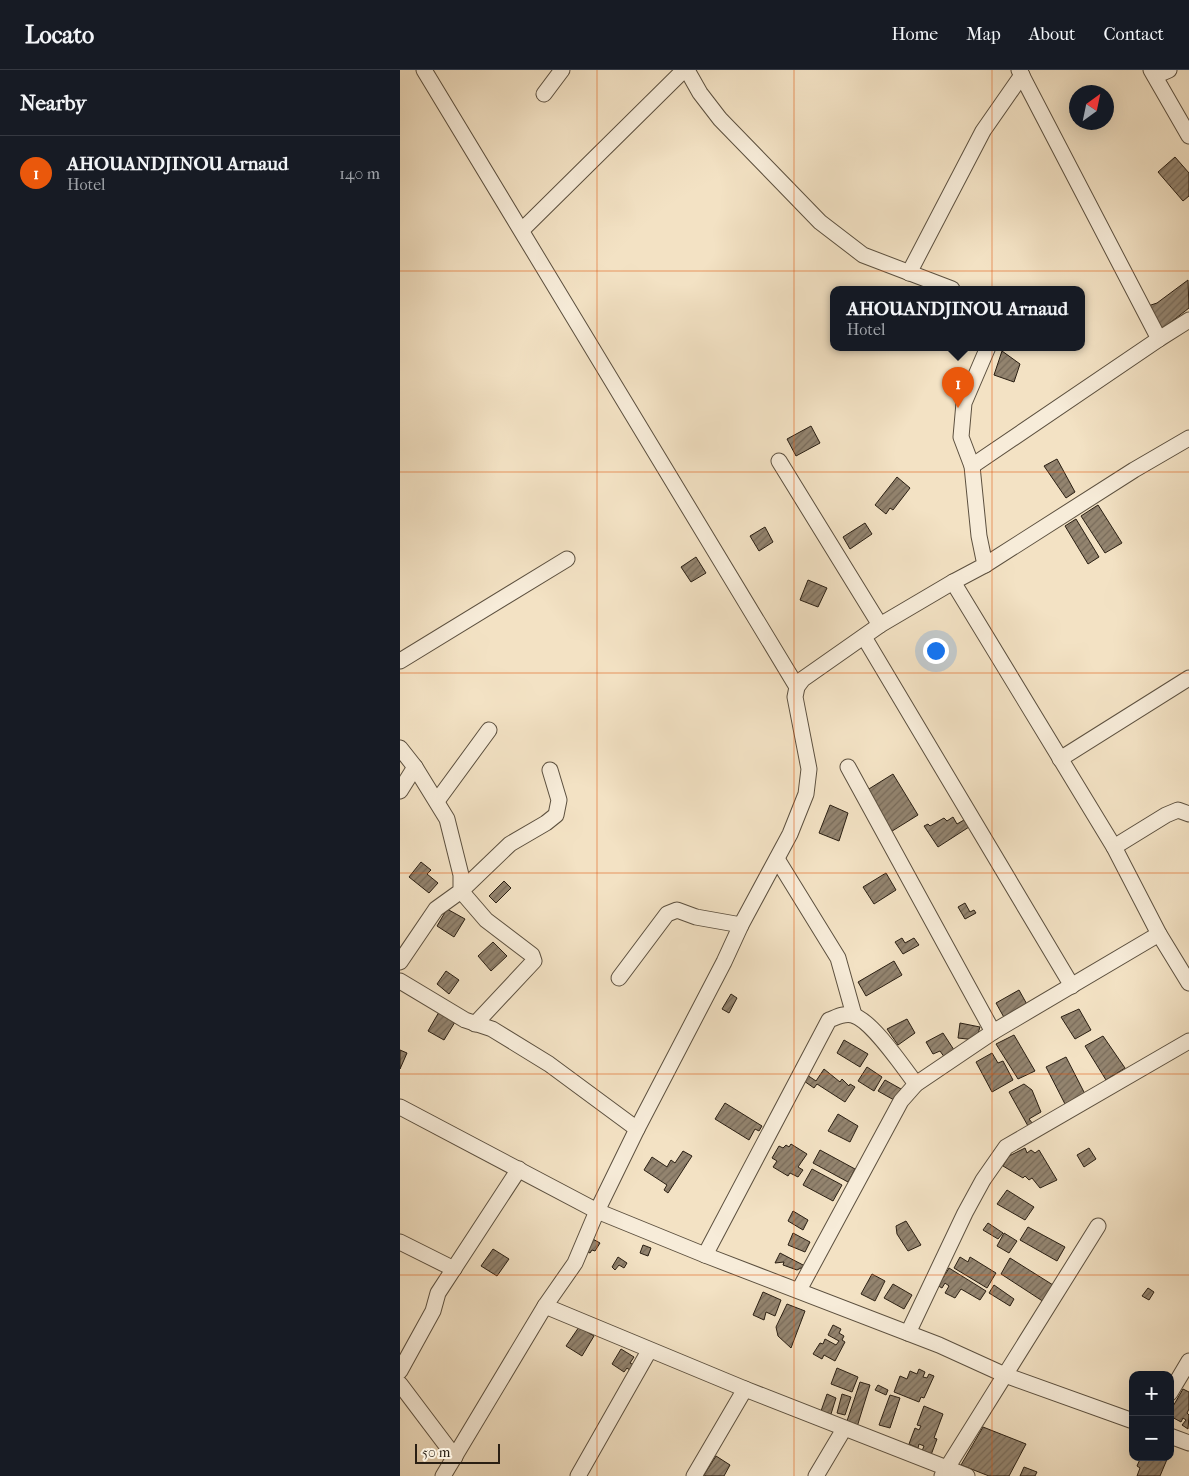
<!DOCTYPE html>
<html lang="en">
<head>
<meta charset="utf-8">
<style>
	:root { --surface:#171b24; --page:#242831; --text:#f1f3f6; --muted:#9ea1a6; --line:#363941; --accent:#ea580c }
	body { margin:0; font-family:"IM FELL French Canon",serif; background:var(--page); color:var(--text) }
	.controls { position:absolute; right:15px; bottom:15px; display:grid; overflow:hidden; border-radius:10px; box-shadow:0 5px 20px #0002 }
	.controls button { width:45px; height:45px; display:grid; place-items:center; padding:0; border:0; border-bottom:1px solid var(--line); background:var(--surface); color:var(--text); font:25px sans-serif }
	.compass { position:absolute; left:669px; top:15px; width:45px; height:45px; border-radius:50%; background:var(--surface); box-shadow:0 5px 20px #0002; rotate:33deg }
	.scale { position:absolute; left:15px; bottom:12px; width:85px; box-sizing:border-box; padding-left:5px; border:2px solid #2a1f13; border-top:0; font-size:14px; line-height:18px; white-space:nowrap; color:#2a1f13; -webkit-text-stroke:4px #f7ecd9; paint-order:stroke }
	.you { position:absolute; left:535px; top:580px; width:18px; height:18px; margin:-12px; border:4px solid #fff; border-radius:50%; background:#1a73e8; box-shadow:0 0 0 8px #1a73e833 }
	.badge { display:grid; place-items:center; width:32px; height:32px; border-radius:50%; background:var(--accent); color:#fff; font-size:16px; font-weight:700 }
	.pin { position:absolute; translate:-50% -41px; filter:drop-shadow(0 1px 2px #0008) }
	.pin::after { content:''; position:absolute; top:26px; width:18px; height:15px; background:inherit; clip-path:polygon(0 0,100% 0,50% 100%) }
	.popup { position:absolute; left:430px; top:216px; width:255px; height:65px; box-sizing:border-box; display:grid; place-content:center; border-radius:10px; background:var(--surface); filter:drop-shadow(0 1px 4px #0005); font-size:16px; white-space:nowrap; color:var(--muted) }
	.popup b { font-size:19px; color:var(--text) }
	.popup::after { content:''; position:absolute; left:50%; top:100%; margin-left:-10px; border:10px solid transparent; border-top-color:var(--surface) }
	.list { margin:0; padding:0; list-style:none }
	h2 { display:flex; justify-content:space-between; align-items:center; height:65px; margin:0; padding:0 20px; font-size:21px }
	h2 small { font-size:16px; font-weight:400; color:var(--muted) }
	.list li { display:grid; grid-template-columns:32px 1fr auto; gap:15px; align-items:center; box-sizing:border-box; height:75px; padding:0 20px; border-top:1px solid var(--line) }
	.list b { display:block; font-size:19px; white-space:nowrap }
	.list p { margin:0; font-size:16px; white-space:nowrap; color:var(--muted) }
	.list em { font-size:16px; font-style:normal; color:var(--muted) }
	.map { position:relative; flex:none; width:789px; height:1406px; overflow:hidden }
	header { display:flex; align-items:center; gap:30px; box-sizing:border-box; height:70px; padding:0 25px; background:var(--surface); border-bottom:1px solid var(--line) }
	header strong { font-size:24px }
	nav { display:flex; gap:28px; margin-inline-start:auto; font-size:18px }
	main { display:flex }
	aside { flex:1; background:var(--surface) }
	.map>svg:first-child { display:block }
	.building { fill:url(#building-hatch); stroke:#2a1f13 }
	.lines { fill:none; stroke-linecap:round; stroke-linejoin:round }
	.minor-casing { stroke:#5c503f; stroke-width:17 }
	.minor { stroke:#f7ecd9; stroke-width:15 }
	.grid { fill:none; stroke:#de560c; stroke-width:1; stroke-opacity:0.55 }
</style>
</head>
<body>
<header>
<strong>Locato</strong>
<nav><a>Home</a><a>Map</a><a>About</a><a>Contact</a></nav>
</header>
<main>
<aside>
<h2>Nearby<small></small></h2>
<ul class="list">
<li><span class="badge">1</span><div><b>AHOUANDJINOU Arnaud</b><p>Hotel</p></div><em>140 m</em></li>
</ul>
</aside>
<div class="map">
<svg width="789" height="1406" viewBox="0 0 789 1406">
	<defs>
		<pattern id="building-hatch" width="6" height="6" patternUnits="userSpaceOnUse" patternTransform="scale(1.25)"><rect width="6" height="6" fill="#93846f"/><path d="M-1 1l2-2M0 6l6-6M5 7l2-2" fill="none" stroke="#786b5a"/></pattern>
	</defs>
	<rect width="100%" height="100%" fill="#f3e2c4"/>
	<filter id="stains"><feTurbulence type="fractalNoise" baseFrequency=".004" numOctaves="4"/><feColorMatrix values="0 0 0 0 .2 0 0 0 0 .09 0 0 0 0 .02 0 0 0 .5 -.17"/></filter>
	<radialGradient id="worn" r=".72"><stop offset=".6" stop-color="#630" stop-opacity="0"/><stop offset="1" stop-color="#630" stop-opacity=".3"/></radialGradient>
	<!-- building -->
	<g class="building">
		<polygon points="775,87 789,103 789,126 783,131 758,102"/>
		<polygon points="788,210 789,238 762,259 745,237 757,233"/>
		<polygon points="602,281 620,294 614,312 594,305"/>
		<polygon points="411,356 420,373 396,386 387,369"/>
		<polygon points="657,389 675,422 666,428 644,396"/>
		<polygon points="497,407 510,418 493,440 490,438 486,444 475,435"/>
		<polygon points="698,435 722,473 705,483 681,446"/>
		<polygon points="676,449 699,487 688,494 665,456"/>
		<polygon points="465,453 472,464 450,479 443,467"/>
		<polygon points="365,457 373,472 359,481 350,466"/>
		<polygon points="296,487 306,503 291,512 281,497"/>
		<polygon points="408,510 427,518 418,537 400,530"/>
		<polygon points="493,704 518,745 489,763 464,722"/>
		<polygon points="430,735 448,743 439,771 419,763"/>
		<polygon points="553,747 557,754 564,750 569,757 538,777 524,756 528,754 530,756 544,748 547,751"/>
		<polygon points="21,792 31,800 27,804 38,813 29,823 9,807"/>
		<polygon points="486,803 496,820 474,834 463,817"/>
		<polygon points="104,811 111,818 96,833 89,826"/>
		<polygon points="565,833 570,842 574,840 576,843 565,849 558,837"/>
		<polygon points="47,839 65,849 54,867 37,856"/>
		<polygon points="502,868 505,873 514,868 519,875 503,884 495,872"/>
		<polygon points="93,872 107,886 91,901 78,886"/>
		<polygon points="494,891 502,905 466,926 458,912"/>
		<polygon points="46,901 59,910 49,924 37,914"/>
		<polygon points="619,920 629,938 606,951 596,933"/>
		<polygon points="331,924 337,928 329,943 322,939"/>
		<polygon points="679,939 691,960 675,969 661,947"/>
		<polygon points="39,942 55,952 44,970 28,961"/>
		<polygon points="507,949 515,963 498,975 487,959"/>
		<polygon points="560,953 580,957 576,970 558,968"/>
		<polygon points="543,963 556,983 545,988 540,981 533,984 526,972"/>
		<polygon points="614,965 635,1001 618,1009 596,974"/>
		<polygon points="703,966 725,998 706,1010 685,976"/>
		<polygon points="444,970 468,984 460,997 437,983"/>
		<polygon points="0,980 7,983 0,999"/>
		<polygon points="592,983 598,993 603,991 613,1010 592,1022 576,992"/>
		<polygon points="666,987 685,1024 665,1034 646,997"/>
		<polygon points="467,997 482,1007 474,1021 458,1011"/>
		<polygon points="424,999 440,1012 442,1009 449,1016 450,1014 455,1017 445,1032 417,1014 414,1018 404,1011 407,1005 416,1011"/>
		<polygon points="485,1010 501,1019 494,1030 478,1021"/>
		<polygon points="624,1014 632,1020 641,1042 629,1049 633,1054 628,1056 609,1022"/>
		<polygon points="325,1033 362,1056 359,1061 355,1059 349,1070 315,1049"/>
		<polygon points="438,1044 458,1056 450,1072 428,1061"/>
		<polygon points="391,1074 407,1084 398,1097 403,1100 398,1107 390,1103 388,1106 373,1097 377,1091 372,1088 379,1076 383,1078 386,1075 389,1077"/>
		<polygon points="625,1078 627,1083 631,1080 635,1083 639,1080 657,1110 640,1118 632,1108 629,1110 625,1106 623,1108 603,1096 609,1086"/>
		<polygon points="689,1078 696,1089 684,1097 677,1085"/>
		<polygon points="420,1080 455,1099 448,1112 413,1093"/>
		<polygon points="283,1081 292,1086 268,1123 264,1120 267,1115 244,1100 252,1087 267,1097 271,1090 275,1093"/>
		<polygon points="412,1099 442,1115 433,1131 403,1115"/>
		<polygon points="607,1120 634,1137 625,1150 597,1134"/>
		<polygon points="393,1141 408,1150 403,1160 388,1151"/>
		<polygon points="506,1151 521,1175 508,1181 497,1164 496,1156"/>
		<polygon points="588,1153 603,1163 598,1169 583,1160"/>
		<polygon points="628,1157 665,1177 657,1191 620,1170"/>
		<polygon points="393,1163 410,1172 405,1182 388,1175"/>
		<polygon points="604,1163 617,1171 609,1183 597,1176"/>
		<polygon points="191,1168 200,1173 195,1181 192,1180 190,1183 184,1180"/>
		<polygon points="243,1175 251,1178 248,1186 240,1183"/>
		<polygon points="93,1179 109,1189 97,1206 81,1196"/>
		<polygon points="380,1183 405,1196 397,1200 383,1195 384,1192 375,1193"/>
		<polygon points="218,1187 227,1193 224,1198 219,1195 215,1200 212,1197"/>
		<polygon points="560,1187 568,1192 570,1187 596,1203 587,1218 554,1198"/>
		<polygon points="610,1188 653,1215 644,1232 601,1204"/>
		<polygon points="549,1198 586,1221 580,1230 561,1219 555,1228 545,1223 549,1216 545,1213 542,1218 535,1214 540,1206 543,1208"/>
		<polygon points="472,1204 485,1211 475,1231 461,1224"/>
		<polygon points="493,1214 512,1225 504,1239 484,1228"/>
		<polygon points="594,1215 614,1229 610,1236 589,1223"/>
		<polygon points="748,1218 754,1222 749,1230 742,1226"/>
		<polygon points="363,1222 381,1230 375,1246 366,1242 364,1250 353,1245"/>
		<polygon points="387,1234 405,1241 391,1278 378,1266 376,1257"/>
		<polygon points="433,1255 441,1259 439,1263 444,1266 442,1270 445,1272 435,1291 424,1285 422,1289 413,1284 420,1273 423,1274 425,1269 436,1275 439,1271 428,1265"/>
		<polygon points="179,1257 194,1266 182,1286 166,1276"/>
		<polygon points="221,1279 234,1287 230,1293 234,1295 231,1301 227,1298 224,1302 212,1294"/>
		<polygon points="437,1298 458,1307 452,1322 431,1314"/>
		<polygon points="519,1299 525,1302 523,1307 527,1308 529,1304 534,1306 524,1328 521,1327 519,1332 494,1322 500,1306 507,1309 510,1301 517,1304"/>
		<polygon points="460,1312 470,1315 457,1357 446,1354"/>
		<polygon points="478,1315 488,1320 486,1325 475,1320"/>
		<polygon points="783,1319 789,1322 789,1339 787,1343 789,1345 788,1359 782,1355 786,1350 783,1348 781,1352 770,1346 770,1337 772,1338"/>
		<polygon points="427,1324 436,1328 431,1344 421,1341"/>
		<polygon points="442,1324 451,1327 445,1345 437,1343"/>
		<polygon points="490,1325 500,1328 490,1358 479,1355"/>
		<polygon points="524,1336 543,1344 534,1368 537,1369 531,1385 522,1381 524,1376 519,1374 518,1378 509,1374 515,1358 519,1360 521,1356 517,1355"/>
		<polygon points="583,1357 626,1374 609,1406 589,1406 561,1395"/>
		<polygon points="316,1386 330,1395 324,1406 306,1406 304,1405"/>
		<polygon points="741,1387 753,1388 768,1387 760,1406 737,1406 740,1398 737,1396"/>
		<polygon points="624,1397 637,1402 635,1406 620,1406"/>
	</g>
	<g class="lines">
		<!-- minor casing -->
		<g class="minor-casing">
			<g id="minor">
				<polyline points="24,0 397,617"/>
				<polyline points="287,0 300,23 320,49 420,152 463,185 552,219"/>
				<polyline points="619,0 759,269"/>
				<polyline points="751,0 789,66"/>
				<polyline points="755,6 769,0"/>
				<polyline points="144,24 162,0"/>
				<polyline points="122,160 284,0"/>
				<polyline points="509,203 583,61 622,5"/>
				<polyline points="379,391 480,555"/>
				<polyline points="572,396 759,269 789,250"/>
				<polyline points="585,495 734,400 789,368"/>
				<polyline points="553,512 714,777 759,864 789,913"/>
				<polyline points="464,567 672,916"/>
				<polyline points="0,591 167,489"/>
				<polyline points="0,678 15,697 47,749 61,805 61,821 36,839 0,892"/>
				<polyline points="660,689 789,608"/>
				<polyline points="448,697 593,962"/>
				<polyline points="0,721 15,697"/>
				<polyline points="37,731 89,660"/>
				<polyline points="714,777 766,745 778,740 789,744"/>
				<polyline points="377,789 438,888 454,945"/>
				<polyline points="219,908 267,844 277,840 296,847 341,855"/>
				<polyline points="0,911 65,950 92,959 149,994 237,1059"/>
				<polyline points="75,954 134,891 132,885 86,850 61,821 110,774 146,753 156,745 159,730 150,700"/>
				<polyline points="0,1037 197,1141 305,1185 539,1275 605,1305 733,1351"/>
				<polyline points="0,1172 54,1199"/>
				<path d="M305,1185L429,950C437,947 444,943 452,945C471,949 503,997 516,1014"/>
				<polyline points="399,1220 501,1031 516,1014 593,962 759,864"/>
				<polyline points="145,1236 345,1319 567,1406"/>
				<polyline points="508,1263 565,1143 583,1110 606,1077 789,971"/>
				<polyline points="0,1301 33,1241 38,1223 119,1099"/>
				<polyline points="0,1314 55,1387"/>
				<polyline points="770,1323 789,1291"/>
				<polyline points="770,1366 789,1373"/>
				<polyline points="43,1406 145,1236 175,1193 197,1141 237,1059 324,892 341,855 390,764 406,724 409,699 395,627 397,617 403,609 480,555 553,512 585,495 579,466 572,396 561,367 564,333 588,277"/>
				<polyline points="178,1406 249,1281"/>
				<polyline points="294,1406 345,1319"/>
				<polyline points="416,1406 444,1359"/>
				<polyline points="542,1406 698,1156"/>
			</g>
		</g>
		<!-- minor -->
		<use href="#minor" class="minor"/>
	</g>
	<!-- grid -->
	<path class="grid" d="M197,0V1406M394,0V1406M592,0V1406M0,201H789M0,402H789M0,603H789M0,803H789M0,1004H789M0,1205H789"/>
	<rect width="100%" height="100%" filter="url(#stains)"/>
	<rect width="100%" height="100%" fill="url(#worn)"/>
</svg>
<div class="controls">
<button>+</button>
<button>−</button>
</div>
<svg class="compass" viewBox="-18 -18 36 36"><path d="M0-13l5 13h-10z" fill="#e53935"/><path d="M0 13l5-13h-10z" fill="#9ea1a6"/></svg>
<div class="scale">50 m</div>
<div class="you"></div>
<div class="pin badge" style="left:558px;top:338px">1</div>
<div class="popup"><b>AHOUANDJINOU Arnaud</b>Hotel</div>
</div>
</main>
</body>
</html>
